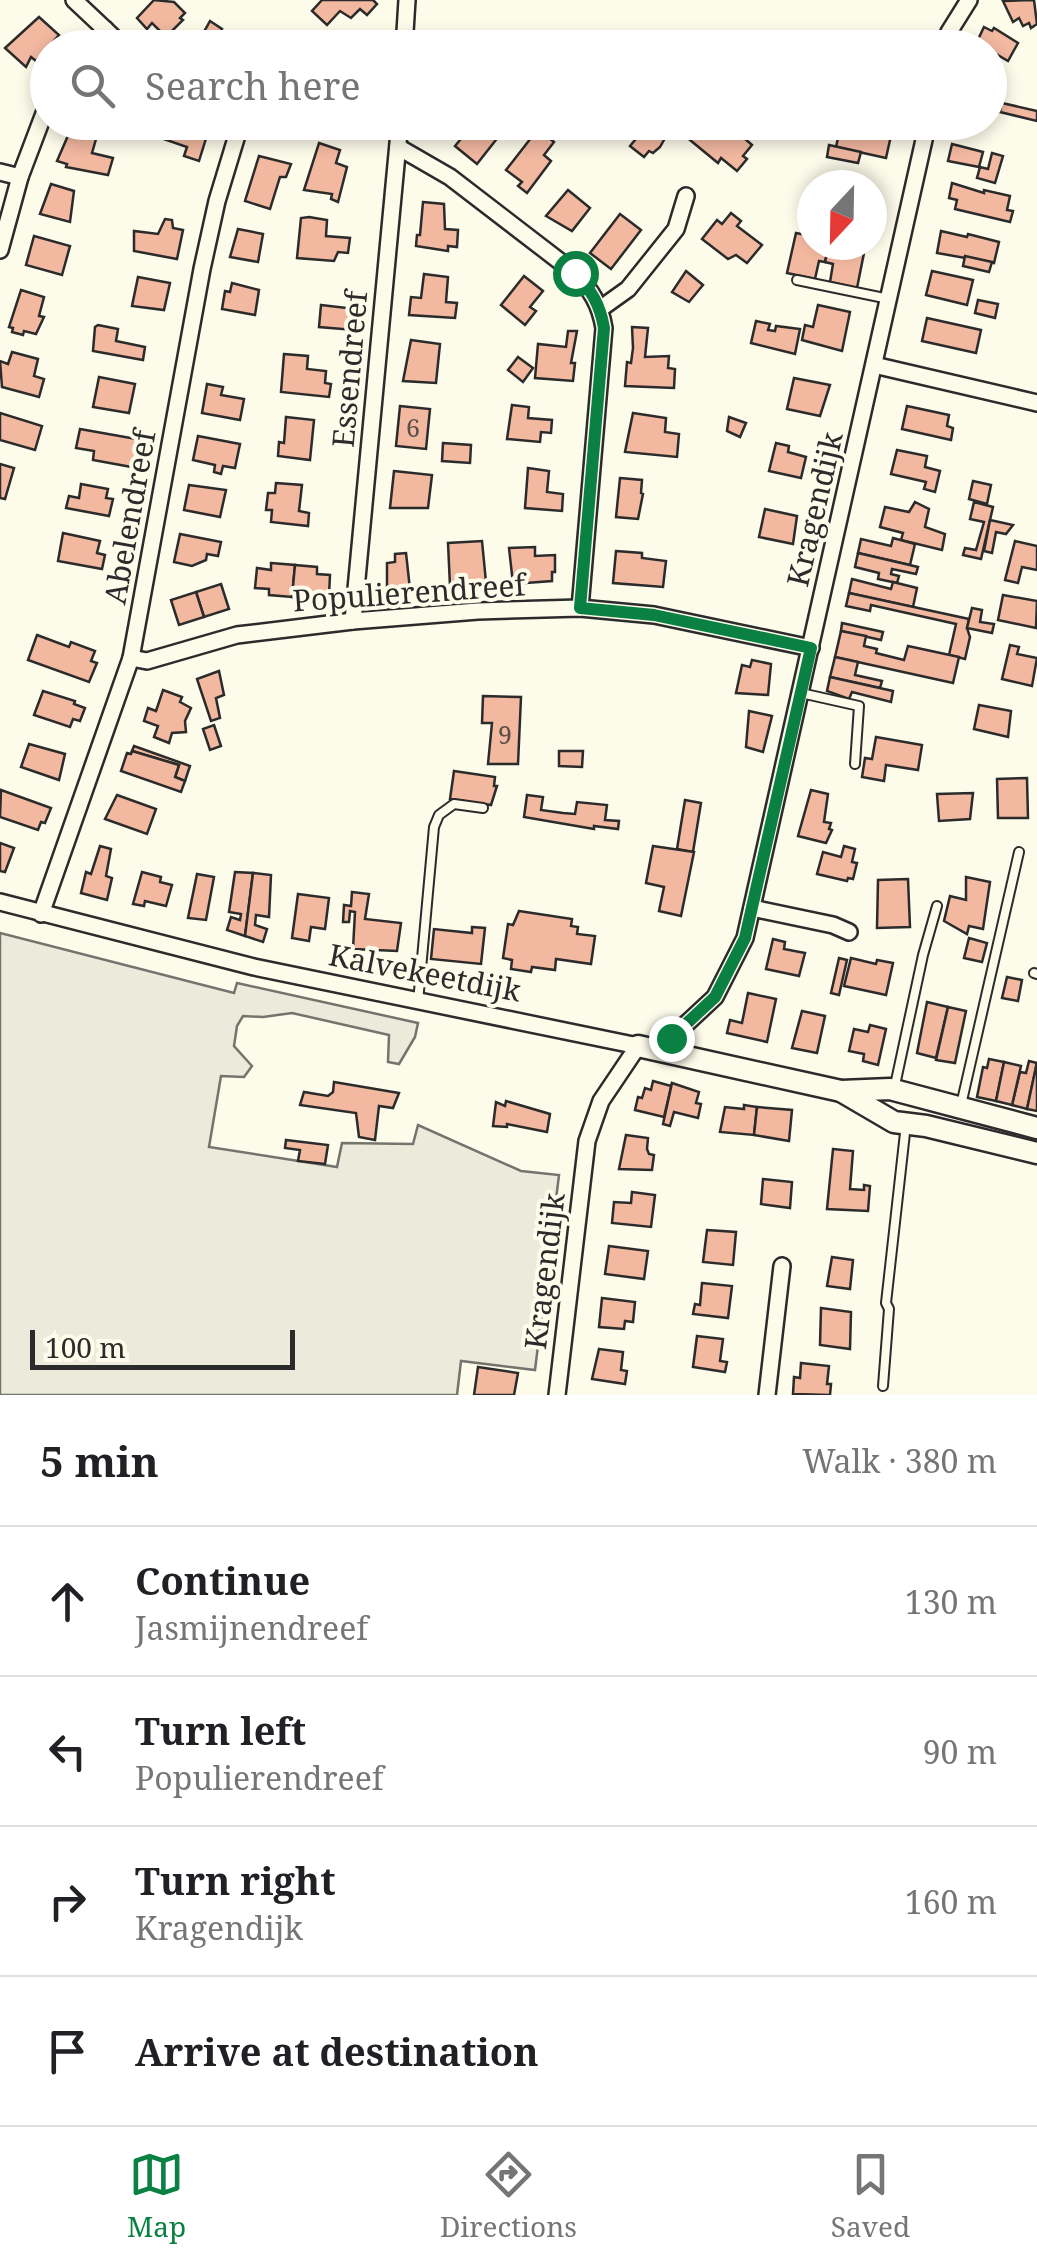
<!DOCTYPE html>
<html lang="en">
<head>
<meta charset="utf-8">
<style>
	:root { --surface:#fff; --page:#f6f6f6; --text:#202124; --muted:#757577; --line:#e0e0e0; --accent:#0b8043 }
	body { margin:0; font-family:"Noto Serif",serif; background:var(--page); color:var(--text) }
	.compass { position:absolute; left:797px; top:170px; width:90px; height:90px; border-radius:50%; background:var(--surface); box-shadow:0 5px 15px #0003; rotate:202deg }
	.scale { position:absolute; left:30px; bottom:25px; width:265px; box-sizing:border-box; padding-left:10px; border:5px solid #2b2b2b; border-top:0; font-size:28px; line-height:35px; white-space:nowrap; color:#2b2b2b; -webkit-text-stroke:8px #fdfbea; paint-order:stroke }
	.stop { position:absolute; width:30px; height:30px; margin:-22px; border:8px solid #0b8043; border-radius:50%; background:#fff }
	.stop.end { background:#0b8043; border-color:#fff; box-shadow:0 2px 10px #0008 }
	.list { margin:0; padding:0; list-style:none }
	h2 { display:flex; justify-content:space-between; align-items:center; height:130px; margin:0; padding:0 40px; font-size:42px }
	h2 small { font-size:32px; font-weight:400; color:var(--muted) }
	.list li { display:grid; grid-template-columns:65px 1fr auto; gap:30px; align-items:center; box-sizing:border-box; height:150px; padding:0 40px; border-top:2px solid var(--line) }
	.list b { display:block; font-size:38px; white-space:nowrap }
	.list p { margin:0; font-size:32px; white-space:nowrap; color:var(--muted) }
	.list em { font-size:32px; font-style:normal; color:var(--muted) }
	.icon { flex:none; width:55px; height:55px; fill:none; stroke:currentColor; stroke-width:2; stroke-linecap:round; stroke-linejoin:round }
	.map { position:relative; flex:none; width:1037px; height:1395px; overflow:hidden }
	.search { position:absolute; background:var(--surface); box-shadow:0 5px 15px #0003; left:30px; right:30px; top:30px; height:110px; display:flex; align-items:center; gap:25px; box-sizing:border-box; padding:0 35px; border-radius:55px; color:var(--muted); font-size:38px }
	.sheet { height:730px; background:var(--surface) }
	nav { display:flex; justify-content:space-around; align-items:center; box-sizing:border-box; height:140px; border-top:2px solid var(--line); background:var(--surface); font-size:28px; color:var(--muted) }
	nav a { display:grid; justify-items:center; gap:5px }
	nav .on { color:var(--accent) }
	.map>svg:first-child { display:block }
	.green { fill:#ecebdb; stroke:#74746e; stroke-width:2.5 }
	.building { fill:#f2b8a0; stroke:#2b2b2b; stroke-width:2.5 }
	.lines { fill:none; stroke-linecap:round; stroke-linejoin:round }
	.service-casing { stroke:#2b2b2b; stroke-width:12 }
	.minor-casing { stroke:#2b2b2b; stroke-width:20 }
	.tertiary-casing { stroke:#2b2b2b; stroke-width:25 }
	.service { stroke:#fdfbea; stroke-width:8 }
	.minor { stroke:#fdfbea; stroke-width:15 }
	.tertiary { stroke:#fdfbea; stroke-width:20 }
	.route { stroke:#0b8043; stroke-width:12 }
	.labels { text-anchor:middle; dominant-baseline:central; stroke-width:8; stroke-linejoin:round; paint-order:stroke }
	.number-label { font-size:25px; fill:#5d4e48 }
	.street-label { font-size:30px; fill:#2b2b2b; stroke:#fdfbea }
</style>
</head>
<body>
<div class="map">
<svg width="1037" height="1395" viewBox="0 0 1037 1395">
	<rect width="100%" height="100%" fill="#fdfbea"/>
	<!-- green -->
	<polygon class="green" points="0,933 234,993 237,983 418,1023 415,1037 399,1064 388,1062 389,1035 292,1013 263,1017 243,1016 237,1026 234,1046 252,1066 244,1077 221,1076 209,1147 337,1167 342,1143 413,1144 418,1125 521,1171 559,1175 535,1370 461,1361 457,1395 0,1395"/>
	<!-- building -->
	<g class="building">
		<polygon points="154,0 174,2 185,13 180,18 183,20 166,37 152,23 147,29 137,18"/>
		<polygon points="322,0 373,0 377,4 367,15 360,9 351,18 340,11 327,25 312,11"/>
		<polygon points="1034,0 1037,24 1031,28 1029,23 1023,26 1019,18 1013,22 1003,1"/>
		<polygon points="39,17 59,35 36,61 31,57 26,67 5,48"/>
		<polygon points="210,21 222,29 218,36 238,48 195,48"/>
		<polygon points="984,27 992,31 994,28 1018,43 1008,61 996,54 990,65 990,48 974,48"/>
		<polygon points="1002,103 1037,111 1037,121 1000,112"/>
		<polygon points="156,122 178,122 208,132 199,161 184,156 187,147 152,135"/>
		<polygon points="482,122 510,122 477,164 455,146 465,134 467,136 477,124 480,126"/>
		<polygon points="639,122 645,122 665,138 660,147 653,153 649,151 644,157 630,146 635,140 629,136"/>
		<polygon points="704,122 726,122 752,145 743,156 747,159 737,171 721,158 718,163 690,140"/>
		<polygon points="870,122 894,122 886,158 836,147 840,129 857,133 859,125 869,127"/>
		<polygon points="538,129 554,142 544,155 551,161 527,193 518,186 522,182 506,170"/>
		<polygon points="70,131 96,139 92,153 113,158 108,175 66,167 67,164 57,161"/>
		<polygon points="319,143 340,150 336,163 347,167 338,202 331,199 332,194 304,190"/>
		<polygon points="952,144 983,152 979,167 948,161"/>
		<polygon points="829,145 861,152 858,163 827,157"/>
		<polygon points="992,153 1003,156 995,183 977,178 980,167 988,169"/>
		<polygon points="259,156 291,164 286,177 280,177 270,209 245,201"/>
		<polygon points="952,183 984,193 984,190 1010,196 1007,210 1013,211 1010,222 955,209 957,200 949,198"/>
		<polygon points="51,184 74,191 70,222 40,214"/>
		<polygon points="568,190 590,208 572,231 546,216"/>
		<polygon points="423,202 444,204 445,229 458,230 457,247 448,246 448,251 416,246 417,235 420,235"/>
		<polygon points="731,213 741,221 737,226 762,245 747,263 736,255 728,259 702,239 717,220 722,224"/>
		<polygon points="620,214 641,230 611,269 590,253"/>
		<polygon points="309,217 327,220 326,236 350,238 348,253 338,252 334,261 297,258 301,218"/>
		<polygon points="165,219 172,220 173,228 183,230 177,259 134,251 134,231 158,234"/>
		<polygon points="238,229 263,234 258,262 230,257"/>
		<polygon points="941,231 967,237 968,234 999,242 994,263 937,253"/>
		<polygon points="796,233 812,236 812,245 829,245 825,262 819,261 815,279 787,273"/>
		<polygon points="34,236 70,246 62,275 26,265"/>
		<polygon points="829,245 865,248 857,288 830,282 833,264 825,262"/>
		<polygon points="965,256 992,262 989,272 963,266"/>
		<polygon points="686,271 703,285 689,302 672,292"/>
		<polygon points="932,271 973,280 967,305 926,295"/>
		<polygon points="424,274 448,277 446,302 457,303 455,318 409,315 411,297 421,298"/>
		<polygon points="524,276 543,291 530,307 536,311 525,325 501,305"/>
		<polygon points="138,277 170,283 164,310 132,306"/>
		<polygon points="232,283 259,290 255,315 222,309 225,291 230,292"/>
		<polygon points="21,290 44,297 39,316 44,317 36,334 24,331 23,335 12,332 13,328 9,327"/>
		<polygon points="978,300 998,304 995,318 975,313"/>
		<polygon points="321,305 356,309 354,330 319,327"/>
		<polygon points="818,305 850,312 842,351 802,340 805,325 813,327"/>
		<polygon points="927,318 981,330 976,353 922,341"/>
		<polygon points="756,321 770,324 768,330 775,331 776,326 800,329 795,354 751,343"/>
		<polygon points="98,325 118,329 116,341 145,347 143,360 93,351 95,327"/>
		<polygon points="632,327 648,328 645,357 669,356 668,368 675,369 674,388 625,386 627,362 631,363 633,348"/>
		<polygon points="568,331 577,331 571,363 575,363 573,381 535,378 538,344 566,347"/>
		<polygon points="411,340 440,344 436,383 403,381"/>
		<polygon points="12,352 38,359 34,376 44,379 39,397 2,387 0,361 8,364"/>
		<polygon points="284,354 308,356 307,369 326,371 325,383 331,384 329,397 281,392"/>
		<polygon points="518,357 533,368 523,382 508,370"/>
		<polygon points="99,377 135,384 129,413 93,407"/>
		<polygon points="794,378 830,385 820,416 787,409"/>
		<polygon points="207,384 223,387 221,395 244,399 240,420 202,413"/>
		<polygon points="512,405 529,407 528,418 552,420 551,433 541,432 540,442 507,439"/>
		<polygon points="400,406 430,409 426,449 396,446"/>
		<polygon points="907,406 949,415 947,426 953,428 951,440 902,429"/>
		<polygon points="0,413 42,426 35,450 0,440"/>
		<polygon points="633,413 666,418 665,432 679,434 677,457 625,452"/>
		<polygon points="286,417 314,420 310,460 278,456 279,442 284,443"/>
		<polygon points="729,417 746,423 740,437 727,431"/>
		<polygon points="80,429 142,440 137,468 93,460 94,451 76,448"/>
		<polygon points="198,436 240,444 235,468 223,466 221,474 214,472 215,465 193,460"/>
		<polygon points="443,443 471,445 470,463 442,461"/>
		<polygon points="776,443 789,446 788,452 806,457 801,478 769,471"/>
		<polygon points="897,450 927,456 925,467 940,471 935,492 924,489 926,482 891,474"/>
		<polygon points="0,464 14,468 5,499 0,498"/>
		<polygon points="528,468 549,471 547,492 563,494 562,511 525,508"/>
		<polygon points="394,471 432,475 428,508 390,508"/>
		<polygon points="620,478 642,480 641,493 643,494 638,519 616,517"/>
		<polygon points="973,481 991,485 987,504 969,499"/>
		<polygon points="276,483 302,485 299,511 309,513 308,526 271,522 272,510 266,510 268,493 275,493"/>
		<polygon points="81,484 108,489 106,498 113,499 109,516 66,508 69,496 79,498"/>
		<polygon points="189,485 226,490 220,517 184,510"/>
		<polygon points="915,502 929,509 925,527 945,534 942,550 901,540 903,533 880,527 885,507 909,512"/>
		<polygon points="974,502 993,507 981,559 963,555 965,548 976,550 984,522 970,519"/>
		<polygon points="765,509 797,516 793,544 759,537"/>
		<polygon points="990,520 1013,525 1006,534 996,532 992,553 984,551"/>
		<polygon points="63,533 100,541 97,553 105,555 102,569 58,561"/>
		<polygon points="180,534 221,542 218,556 207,554 206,560 192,566 174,562"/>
		<polygon points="893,538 915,544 910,565 858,553 861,539 891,546"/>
		<polygon points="482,541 486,582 450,586 448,543"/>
		<polygon points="1015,541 1037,546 1037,570 1022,567 1018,583 1005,580"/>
		<polygon points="535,547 535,556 555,555 555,572 552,572 552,581 513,584 509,548"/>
		<polygon points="616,551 642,553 642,558 666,561 663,587 613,583"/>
		<polygon points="406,553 410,589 387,591 387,563 395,562 395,554"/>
		<polygon points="858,553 918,567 916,574 892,569 891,574 899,576 897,583 878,579 879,573 855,567"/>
		<polygon points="271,563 295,565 292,597 269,595 269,589 255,588 257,568 271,570"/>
		<polygon points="295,565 317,567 317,574 330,575 329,595 315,593 314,599 292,597"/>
		<polygon points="852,579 891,589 893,582 917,588 913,607 849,593"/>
		<polygon points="221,584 229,609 204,617 196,592"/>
		<polygon points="196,592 204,617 179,625 171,600"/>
		<polygon points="849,593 969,619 967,628 970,637 965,659 949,655 956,624 871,605 870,611 846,606"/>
		<polygon points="1003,595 1037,601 1036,628 998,620"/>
		<polygon points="972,608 982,610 980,622 994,624 992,633 967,628"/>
		<polygon points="842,623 883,632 881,640 841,631"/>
		<polygon points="841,631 866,636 864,646 877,649 876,653 904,660 908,646 959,657 953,683 835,657"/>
		<polygon points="37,635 69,647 71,642 95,651 91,661 97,663 89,682 28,660"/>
		<polygon points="1010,645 1019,647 1017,654 1037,658 1032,686 1002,679"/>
		<polygon points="835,657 858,662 855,675 882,681 880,688 830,677"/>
		<polygon points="752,660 771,664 768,695 736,693 742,665 750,667"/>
		<polygon points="219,671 224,695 216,698 220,718 211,721 197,679"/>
		<polygon points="830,677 893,691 891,702 852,692 849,699 827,691"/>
		<polygon points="163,690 182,697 180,702 191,708 185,721 186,732 172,733 169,743 154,737 158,726 144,721 148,708 156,711"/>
		<polygon points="43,691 75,701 74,704 85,708 80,721 73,719 70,727 34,715"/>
		<polygon points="483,696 521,697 518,764 488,764 492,723 482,723"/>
		<polygon points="979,705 1011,711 1008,737 974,729"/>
		<polygon points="749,711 772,716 763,752 746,747"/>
		<polygon points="214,725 221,746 210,750 203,729"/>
		<polygon points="876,737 922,745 918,770 886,765 884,781 862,777 865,758 872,759"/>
		<polygon points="29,744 65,754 59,780 21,767"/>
		<polygon points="134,746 190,766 185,781 175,777 179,765 132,751"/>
		<polygon points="132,751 179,765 175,777 185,781 181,792 121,771 127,753 131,754"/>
		<polygon points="559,751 583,751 582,767 559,766"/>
		<polygon points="454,771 495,777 494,786 497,786 491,805 450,799"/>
		<polygon points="1027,778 1028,818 998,818 997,779"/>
		<polygon points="1,790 51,808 45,823 41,822 38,830 0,817"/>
		<polygon points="811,790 828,794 824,822 831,823 829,829 832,830 826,843 798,836"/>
		<polygon points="973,793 970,819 939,821 937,794"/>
		<polygon points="117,795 156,809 147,834 105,819"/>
		<polygon points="527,795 543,797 541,810 563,813 575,814 577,802 607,805 605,820 619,821 618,829 594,826 594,829 524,817"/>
		<polygon points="685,800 701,803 693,852 677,849"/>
		<polygon points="0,843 14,848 5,872 0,871"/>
		<polygon points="100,846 111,849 106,876 112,878 107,900 81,893 86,872 91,874"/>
		<polygon points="653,846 694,852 681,916 659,911 664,887 646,883"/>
		<polygon points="844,846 855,849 852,862 857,863 853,879 848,878 847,881 817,874 823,852 841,857"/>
		<polygon points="142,872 161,877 160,882 172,885 166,906 145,901 144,906 133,904"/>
		<polygon points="235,872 253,873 245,936 227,930 231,917 240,920 241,914 229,912"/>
		<polygon points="253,873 271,875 269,917 256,915 255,925 267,929 263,942 245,936"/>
		<polygon points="197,874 214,877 206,920 188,918"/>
		<polygon points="966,877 990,882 983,929 969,926 967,934 944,921 950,896 966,900"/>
		<polygon points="908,879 910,927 877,928 878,880"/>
		<polygon points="352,892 369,894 365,919 401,923 397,951 353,949 355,912 350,911 349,922 343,922 344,905 351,906"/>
		<polygon points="298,894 329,898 325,929 311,927 309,941 292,938"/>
		<polygon points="519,911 572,919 571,926 578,927 577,934 595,936 591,964 556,959 555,970 532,967 531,972 511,969 512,960 503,958 508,924 513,925"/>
		<polygon points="472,927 485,928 481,964 431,959 434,929 472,933"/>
		<polygon points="969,938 987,943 982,962 964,958"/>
		<polygon points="773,939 785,942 784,949 805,953 799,976 766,969"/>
		<polygon points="839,958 847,960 839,995 831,993"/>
		<polygon points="851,958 876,964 877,960 893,963 886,995 844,986"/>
		<polygon points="1007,977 1022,980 1018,1001 1002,998"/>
		<polygon points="748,993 776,999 767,1042 727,1033 730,1020 742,1023"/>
		<polygon points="927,1002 948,1007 936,1058 917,1053"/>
		<polygon points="948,1007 966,1011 955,1063 936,1060"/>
		<polygon points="802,1011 825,1016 817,1053 792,1048"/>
		<polygon points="870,1025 886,1029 878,1065 863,1061 864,1054 849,1051 854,1029 868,1032"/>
		<polygon points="989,1059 1004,1062 996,1101 977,1097 983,1067 987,1068"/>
		<polygon points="1029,1061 1037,1063 1027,1109 1012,1105 1020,1072 1026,1073"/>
		<polygon points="1004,1062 1021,1066 1012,1105 996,1101"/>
		<polygon points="1037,1062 1037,1111 1027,1109"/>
		<polygon points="653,1081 671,1086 672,1083 664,1117 635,1110 638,1097 642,1098 645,1088 651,1090"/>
		<polygon points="334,1082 399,1093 393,1108 379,1106 375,1140 359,1137 356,1113 300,1105 304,1092 328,1096 333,1092"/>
		<polygon points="672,1083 699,1092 696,1103 701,1104 698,1118 674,1112 670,1126 663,1124"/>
		<polygon points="506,1101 550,1114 547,1132 507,1124 507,1127 493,1126 496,1102 505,1106"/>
		<polygon points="744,1105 757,1107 754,1135 720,1132 725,1107 744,1109"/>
		<polygon points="757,1107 792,1110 789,1141 754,1135"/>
		<polygon points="626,1135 648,1138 647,1149 649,1154 654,1155 652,1170 619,1169"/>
		<polygon points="286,1140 328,1145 325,1164 298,1161 300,1150 285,1148"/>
		<polygon points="833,1149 853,1151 850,1189 864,1190 864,1185 870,1186 868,1211 827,1209"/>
		<polygon points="763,1179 792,1182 790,1208 761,1204"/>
		<polygon points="632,1192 655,1195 651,1227 612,1223 614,1202 631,1203"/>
		<polygon points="707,1230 736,1232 733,1265 703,1262"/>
		<polygon points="609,1246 648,1251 644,1279 605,1274"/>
		<polygon points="832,1257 853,1260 850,1289 827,1286"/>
		<polygon points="702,1283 732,1286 728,1318 693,1314 695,1304 700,1305"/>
		<polygon points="602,1298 635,1302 633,1322 625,1321 624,1329 599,1327"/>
		<polygon points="821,1308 851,1312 850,1349 820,1345"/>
		<polygon points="697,1336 723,1339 720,1361 727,1362 725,1372 693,1367"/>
		<polygon points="599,1349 623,1352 621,1370 627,1371 625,1384 592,1379"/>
		<polygon points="801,1363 829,1366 827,1384 831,1384 830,1395 793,1394 794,1377 800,1378"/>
		<polygon points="478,1367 518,1373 514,1395 474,1395"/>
	</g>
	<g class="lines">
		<!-- service casing -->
		<g class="service-casing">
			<g id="service">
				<polyline points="797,280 889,299"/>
				<polyline points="801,693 859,706 855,764"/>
				<polyline points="1034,973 1037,974"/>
				<polyline points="418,1002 434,827 439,815 454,804 483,808"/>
				<polyline points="894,1090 923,955 937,906"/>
				<polyline points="961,1105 1019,852"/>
				<polyline points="883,1386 889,1309 886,1303 906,1124"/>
			</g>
		</g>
		<!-- minor casing -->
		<g class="minor-casing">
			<g id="minor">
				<polyline points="74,0 125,48"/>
				<polyline points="88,48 105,29"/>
				<polyline points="404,48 407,0"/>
				<polyline points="944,48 949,32 969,0"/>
				<path d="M398,147L450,177L575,273C591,290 600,304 604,328L580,608"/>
				<polyline points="0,172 20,177"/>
				<polyline points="0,250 20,177 48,103"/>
				<polyline points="600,309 628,289 676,229 686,196"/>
				<polyline points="874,365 1037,403"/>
				<polyline points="353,621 400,122"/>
				<polyline points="131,658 147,661 237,635 353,621 478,611 580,608 654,615 811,648"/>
				<polyline points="0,902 254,967 638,1046 601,1101 587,1141 557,1395"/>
				<polyline points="752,908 833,925 849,932"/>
				<polyline points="41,914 131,658 202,269 217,201 241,122"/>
				<polyline points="665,1052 671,1038 715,997 745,938 928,122"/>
				<polyline points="767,1395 782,1266"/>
			</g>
		</g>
		<!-- tertiary casing -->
		<g class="tertiary-casing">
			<g id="tertiary">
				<polyline points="638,1046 841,1091 890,1089 1037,1128"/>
				<polyline points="841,1091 894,1122 926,1126 1037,1153"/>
			</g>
		</g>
		<!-- service -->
		<use href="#service" class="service"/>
		<!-- minor -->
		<use href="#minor" class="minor"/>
		<!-- tertiary -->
		<use href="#tertiary" class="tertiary"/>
	</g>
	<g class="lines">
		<!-- route -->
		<path class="route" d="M575,273C591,290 600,304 604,328L580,608L654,615L811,648L745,938L715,997L671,1038"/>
	</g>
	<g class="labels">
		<!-- number labels -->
		<g class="number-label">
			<text x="413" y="427">6</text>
			<text x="505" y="734">9</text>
		</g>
		<!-- street labels -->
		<g class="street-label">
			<text transform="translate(349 369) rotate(-85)">Essendreef</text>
			<text transform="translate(814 509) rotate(-77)">Kragendijk</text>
			<text transform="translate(129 517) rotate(-80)">Abelendreef</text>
			<text transform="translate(409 592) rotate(-4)">Populierendreef</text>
			<text transform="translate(425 972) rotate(11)">Kalvekeetdijk</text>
			<text transform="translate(544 1271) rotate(-83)">Kragendijk</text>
		</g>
	</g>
</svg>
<svg class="compass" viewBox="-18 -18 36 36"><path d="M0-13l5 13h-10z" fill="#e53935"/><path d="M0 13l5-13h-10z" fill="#757577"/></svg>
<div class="scale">100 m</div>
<div class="stop" style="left:575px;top:273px"></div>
<div class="stop end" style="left:671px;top:1038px"></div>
<div class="search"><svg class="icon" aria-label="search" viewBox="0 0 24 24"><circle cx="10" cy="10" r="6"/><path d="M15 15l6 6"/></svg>Search here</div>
</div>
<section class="sheet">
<h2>5 min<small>Walk · 380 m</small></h2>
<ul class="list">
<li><svg class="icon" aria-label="ahead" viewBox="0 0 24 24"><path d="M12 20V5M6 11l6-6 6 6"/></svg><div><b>Continue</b><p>Jasmijnendreef</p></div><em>130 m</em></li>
<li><svg class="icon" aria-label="left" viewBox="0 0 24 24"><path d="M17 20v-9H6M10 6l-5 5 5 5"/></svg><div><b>Turn left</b><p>Populierendreef</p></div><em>90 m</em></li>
<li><svg class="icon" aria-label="right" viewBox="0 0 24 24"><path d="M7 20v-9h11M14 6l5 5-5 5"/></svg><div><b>Turn right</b><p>Kragendijk</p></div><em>160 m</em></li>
<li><svg class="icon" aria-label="arrive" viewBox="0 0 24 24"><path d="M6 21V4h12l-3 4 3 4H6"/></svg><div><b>Arrive at destination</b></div></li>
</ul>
</section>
<nav>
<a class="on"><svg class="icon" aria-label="map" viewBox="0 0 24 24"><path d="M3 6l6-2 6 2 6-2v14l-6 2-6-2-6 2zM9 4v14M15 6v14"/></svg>Map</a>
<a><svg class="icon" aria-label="directions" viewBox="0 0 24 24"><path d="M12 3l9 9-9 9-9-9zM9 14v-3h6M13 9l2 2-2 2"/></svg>Directions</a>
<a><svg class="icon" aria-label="saved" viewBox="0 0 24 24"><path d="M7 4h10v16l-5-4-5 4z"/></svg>Saved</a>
</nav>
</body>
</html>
